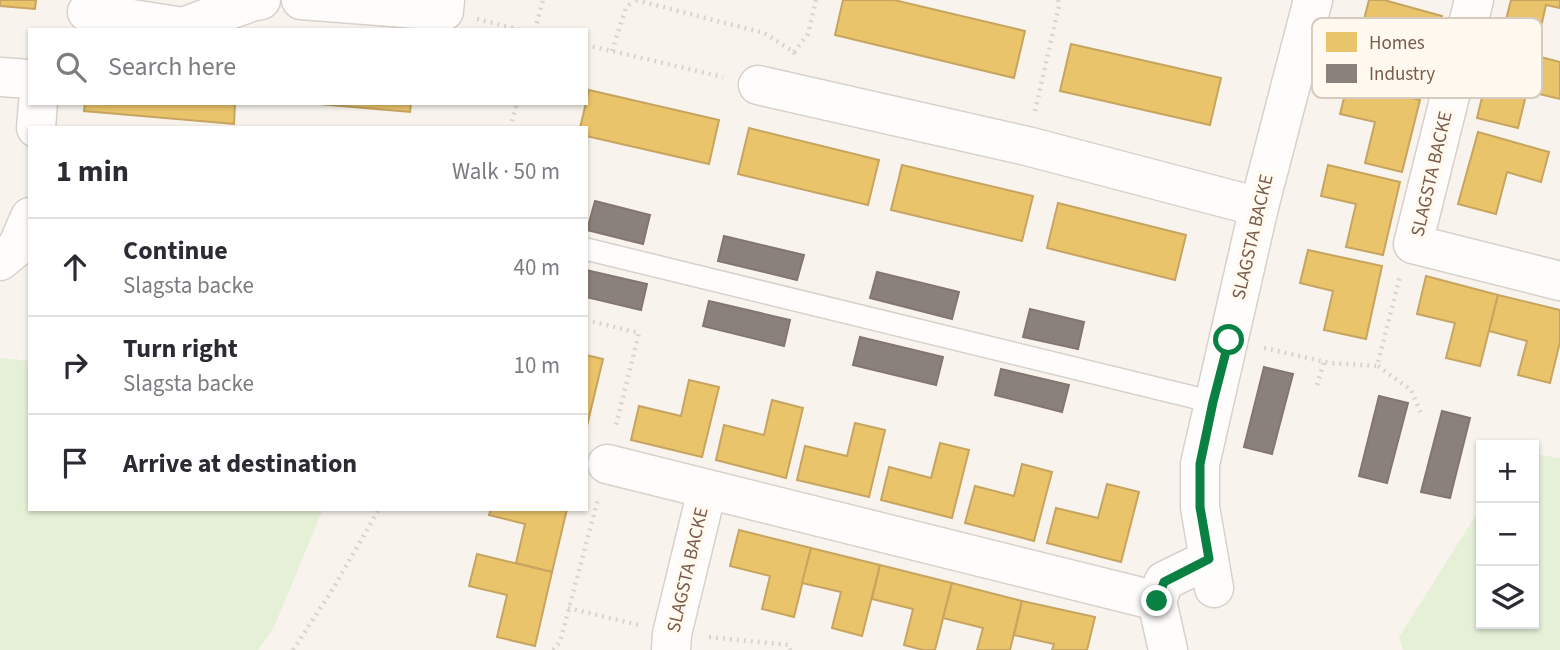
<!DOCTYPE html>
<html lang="en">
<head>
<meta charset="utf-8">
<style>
	:root { --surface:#fff; --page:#f2f2f3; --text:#2b2b33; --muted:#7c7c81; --line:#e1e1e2 }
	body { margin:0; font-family:"Source Sans 3",sans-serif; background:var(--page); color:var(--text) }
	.controls { position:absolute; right:21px; bottom:21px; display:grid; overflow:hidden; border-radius:0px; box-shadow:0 2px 5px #0004 }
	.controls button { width:63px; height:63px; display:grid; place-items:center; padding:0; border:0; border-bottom:2px solid var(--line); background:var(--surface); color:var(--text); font:35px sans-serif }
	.stop { position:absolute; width:21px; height:21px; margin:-16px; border:5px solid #0b8043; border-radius:50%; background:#fff }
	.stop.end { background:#0b8043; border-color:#fff; box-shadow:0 2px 7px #0008 }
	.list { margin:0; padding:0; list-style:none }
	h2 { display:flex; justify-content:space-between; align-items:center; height:91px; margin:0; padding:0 28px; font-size:30px }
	h2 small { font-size:23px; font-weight:400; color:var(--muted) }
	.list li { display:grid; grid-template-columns:46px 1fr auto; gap:21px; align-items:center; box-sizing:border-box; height:98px; padding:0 28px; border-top:2px solid var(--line) }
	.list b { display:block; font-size:26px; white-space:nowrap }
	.list p { margin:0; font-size:23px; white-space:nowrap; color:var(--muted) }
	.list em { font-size:23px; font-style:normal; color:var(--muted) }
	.icon { flex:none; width:38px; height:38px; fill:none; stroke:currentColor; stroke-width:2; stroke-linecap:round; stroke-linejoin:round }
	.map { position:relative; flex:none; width:1560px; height:650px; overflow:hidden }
	.search { position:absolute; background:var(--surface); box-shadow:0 2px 5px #0004; left:28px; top:28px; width:560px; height:77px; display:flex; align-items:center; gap:18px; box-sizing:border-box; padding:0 24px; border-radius:0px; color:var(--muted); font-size:26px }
	.panel { position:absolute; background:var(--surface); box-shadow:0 2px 5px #0004; left:28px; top:126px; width:560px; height:385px; border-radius:0px }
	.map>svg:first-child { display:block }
	.green { fill:#e5f0d7 }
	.homes { fill:#e9c46a; stroke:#c7a460; stroke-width:2 }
	.industry { fill:#8a817c; stroke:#85766d; stroke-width:2 }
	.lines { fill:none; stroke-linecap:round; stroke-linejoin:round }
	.lane-casing { stroke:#d7d1cb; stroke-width:24 }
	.street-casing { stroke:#d7d1cb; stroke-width:41 }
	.path { stroke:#dbd4ce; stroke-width:4.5; stroke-dasharray:2 5; stroke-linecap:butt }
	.lane { stroke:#fefdfc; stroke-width:21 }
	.street { stroke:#fefdfc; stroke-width:38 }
	.route { stroke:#0b8043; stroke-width:9 }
	.labels { text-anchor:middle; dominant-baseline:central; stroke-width:7; stroke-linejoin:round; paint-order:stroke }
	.street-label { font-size:19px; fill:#795b4a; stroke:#fff9ef }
	.key { fill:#fff9ef; stroke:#d7cabe; stroke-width:2 }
	.key-label { font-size:19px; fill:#795b4a }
</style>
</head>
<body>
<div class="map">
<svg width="1560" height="650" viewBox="0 0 1560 650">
	<rect width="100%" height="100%" fill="#f8f4ed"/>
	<!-- green -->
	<g class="green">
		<polygon points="0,358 30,361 30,509 323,509 274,627 258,650 0,650"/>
		<polygon points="1534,454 1560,458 1560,650 1403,650 1399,637 1481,507 1481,624 1534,624"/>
	</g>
	<!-- homes -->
	<g class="homes">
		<polygon points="0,0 36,0 35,9 0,6"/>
		<polygon points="843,0 894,0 1025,31 1014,78 835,35"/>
		<polygon points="1369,0 1384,0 1442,16 1424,89 1385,80 1395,40 1361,31"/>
		<polygon points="1511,0 1560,0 1560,8 1546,5 1537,44 1502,36"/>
		<polygon points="1071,44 1221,78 1210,125 1060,91"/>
		<polygon points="1494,48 1532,58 1533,55 1560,62 1560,99 1527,91 1518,128 1477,118"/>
		<polygon points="1348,82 1420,100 1402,172 1365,163 1375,122 1340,114"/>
		<polygon points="589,90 719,120 709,164 586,136 586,128 580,128"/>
		<polygon points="85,103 235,103 234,124 84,111"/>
		<polygon points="307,103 411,103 410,112"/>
		<polygon points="749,128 879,160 868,205 738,174"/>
		<polygon points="1478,132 1549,152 1541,182 1507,172 1496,214 1458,204"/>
		<polygon points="902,165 1033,196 1022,241 891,210"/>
		<polygon points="1328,165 1400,182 1383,255 1346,247 1356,204 1321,196"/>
		<polygon points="1058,203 1186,235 1175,280 1047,248"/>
		<polygon points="1308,250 1382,266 1366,339 1324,330 1333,291 1300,283"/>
		<polygon points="1426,276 1498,295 1480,366 1446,358 1455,323 1417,314"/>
		<polygon points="1498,295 1560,310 1560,342 1550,383 1518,375 1527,341 1489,331"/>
		<polygon points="586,355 603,359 586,430"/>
		<polygon points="689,380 719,387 702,457 631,440 639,406 681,416"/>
		<polygon points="772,400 803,408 786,478 716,460 724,425 764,435"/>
		<polygon points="855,423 885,430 869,497 797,480 805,446 847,456"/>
		<polygon points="940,443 969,450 952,518 881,500 889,467 931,478"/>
		<polygon points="1022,464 1052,472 1034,541 965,523 975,486 1014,496"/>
		<polygon points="1107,484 1139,492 1121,562 1047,543 1056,508 1098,518"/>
		<polygon points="491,509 567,509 552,572 516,563 525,524 489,515"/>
		<polygon points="739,530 811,548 794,617 762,609 770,576 730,566"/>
		<polygon points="811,548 880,565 862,636 832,628 841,592 802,583"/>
		<polygon points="477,554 552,572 535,646 497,637 507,595 469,586"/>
		<polygon points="880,565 952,583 935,650 923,650 904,645 913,609 872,599"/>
		<polygon points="952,583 1022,601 1010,650 977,650 983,628 943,618"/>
		<polygon points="1022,601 1095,617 1087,650 1052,650 1054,644 1014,635"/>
	</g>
	<!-- industry -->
	<g class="industry">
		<polygon points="595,201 650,215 643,244 587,230"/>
		<polygon points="724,236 804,255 797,280 718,261"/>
		<polygon points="586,270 647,284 641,310 586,297"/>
		<polygon points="877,272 959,292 952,319 870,298"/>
		<polygon points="709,301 790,320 784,346 703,326"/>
		<polygon points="1030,309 1084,322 1078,349 1023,337"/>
		<polygon points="860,337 943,357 936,385 853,365"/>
		<polygon points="1264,367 1293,374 1272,454 1244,447"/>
		<polygon points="1001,369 1069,385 1062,412 995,395"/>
		<polygon points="1379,396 1408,403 1387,483 1359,476"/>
		<polygon points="1442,411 1470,418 1450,498 1421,492"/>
	</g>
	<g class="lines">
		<!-- lane casing -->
		<g class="lane-casing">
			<polyline id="lane" points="586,249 1213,402"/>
		</g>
		<!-- street casing -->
		<g class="street-casing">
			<g id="street">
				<polyline points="301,0 444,11 445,0"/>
				<polyline points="1474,0 1413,244 1560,281"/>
				<polyline points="87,12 183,27 251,2 261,0"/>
				<polyline points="0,77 30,79"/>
				<polyline points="758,85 1027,146 1259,207"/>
				<polyline points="36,128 38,103"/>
				<polyline points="0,261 17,247 30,217"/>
				<polyline points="607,464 1157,601"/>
				<polyline points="1214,588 1200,507 1200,464 1259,207 1313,0"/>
				<polyline points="671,650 672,634 707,490"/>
				<polyline points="1168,650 1157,601 1164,581 1209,559"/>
			</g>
		</g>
		<!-- path -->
		<g class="path">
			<polyline points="636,0 764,33 794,52 795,55"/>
			<polyline points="477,19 521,30"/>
			<polyline points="535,30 543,0"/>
			<polyline points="586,45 723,77"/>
			<polyline points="612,51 626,8 634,0"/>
			<polyline points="794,52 808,34 816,0"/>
			<polyline points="1035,111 1059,6 1058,0"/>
			<polyline points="510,128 517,103"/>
			<polyline points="586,320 639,333 615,429"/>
			<polyline points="1264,348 1330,363 1377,366 1400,276"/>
			<polyline points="1378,366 1411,390 1421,413"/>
			<polyline points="1317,385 1324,362"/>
			<polyline points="568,608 639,625"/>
			<polyline points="709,637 789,645 790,650"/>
			<polyline points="293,650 331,592 379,509"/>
			<polyline points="553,650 560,642 598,499"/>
		</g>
		<!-- lane -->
		<use href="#lane" class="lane"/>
		<!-- street -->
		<use href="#street" class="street"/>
	</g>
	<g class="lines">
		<!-- route -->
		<polyline class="route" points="1157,601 1164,582 1209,559 1200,507 1200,464 1213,402 1229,340"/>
	</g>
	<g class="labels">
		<!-- street labels -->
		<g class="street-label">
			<text transform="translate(1432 174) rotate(-77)">SLAGSTA BACKE</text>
			<text transform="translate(1253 237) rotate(-77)">SLAGSTA BACKE</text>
			<text transform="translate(688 570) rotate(-77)">SLAGSTA BACKE</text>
		</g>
	</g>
	<!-- legend -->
	<rect x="1312" y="18" width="230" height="80" rx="10" class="key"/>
	<rect x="1326" y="32" width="31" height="20" fill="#e9c46a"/>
	<rect x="1326" y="64" width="31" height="19" fill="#8a817c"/>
	<g class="key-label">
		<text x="1369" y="49">Homes</text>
		<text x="1369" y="80">Industry</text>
	</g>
</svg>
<div class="controls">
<button>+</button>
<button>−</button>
<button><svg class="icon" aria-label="layers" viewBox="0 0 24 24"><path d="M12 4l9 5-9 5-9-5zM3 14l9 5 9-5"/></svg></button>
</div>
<div class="stop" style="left:1229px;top:340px"></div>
<div class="stop end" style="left:1157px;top:601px"></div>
<div class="search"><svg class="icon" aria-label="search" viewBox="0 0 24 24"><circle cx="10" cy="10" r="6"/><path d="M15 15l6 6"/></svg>Search here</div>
<section class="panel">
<h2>1 min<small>Walk · 50 m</small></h2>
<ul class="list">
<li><svg class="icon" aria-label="ahead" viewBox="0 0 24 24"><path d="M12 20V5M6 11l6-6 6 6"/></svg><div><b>Continue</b><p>Slagsta backe</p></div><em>40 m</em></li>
<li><svg class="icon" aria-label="right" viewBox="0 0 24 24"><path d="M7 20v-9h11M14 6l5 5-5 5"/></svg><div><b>Turn right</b><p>Slagsta backe</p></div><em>10 m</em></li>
<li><svg class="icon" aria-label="arrive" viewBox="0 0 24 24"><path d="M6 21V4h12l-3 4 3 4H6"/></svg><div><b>Arrive at destination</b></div></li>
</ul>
</section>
</div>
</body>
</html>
